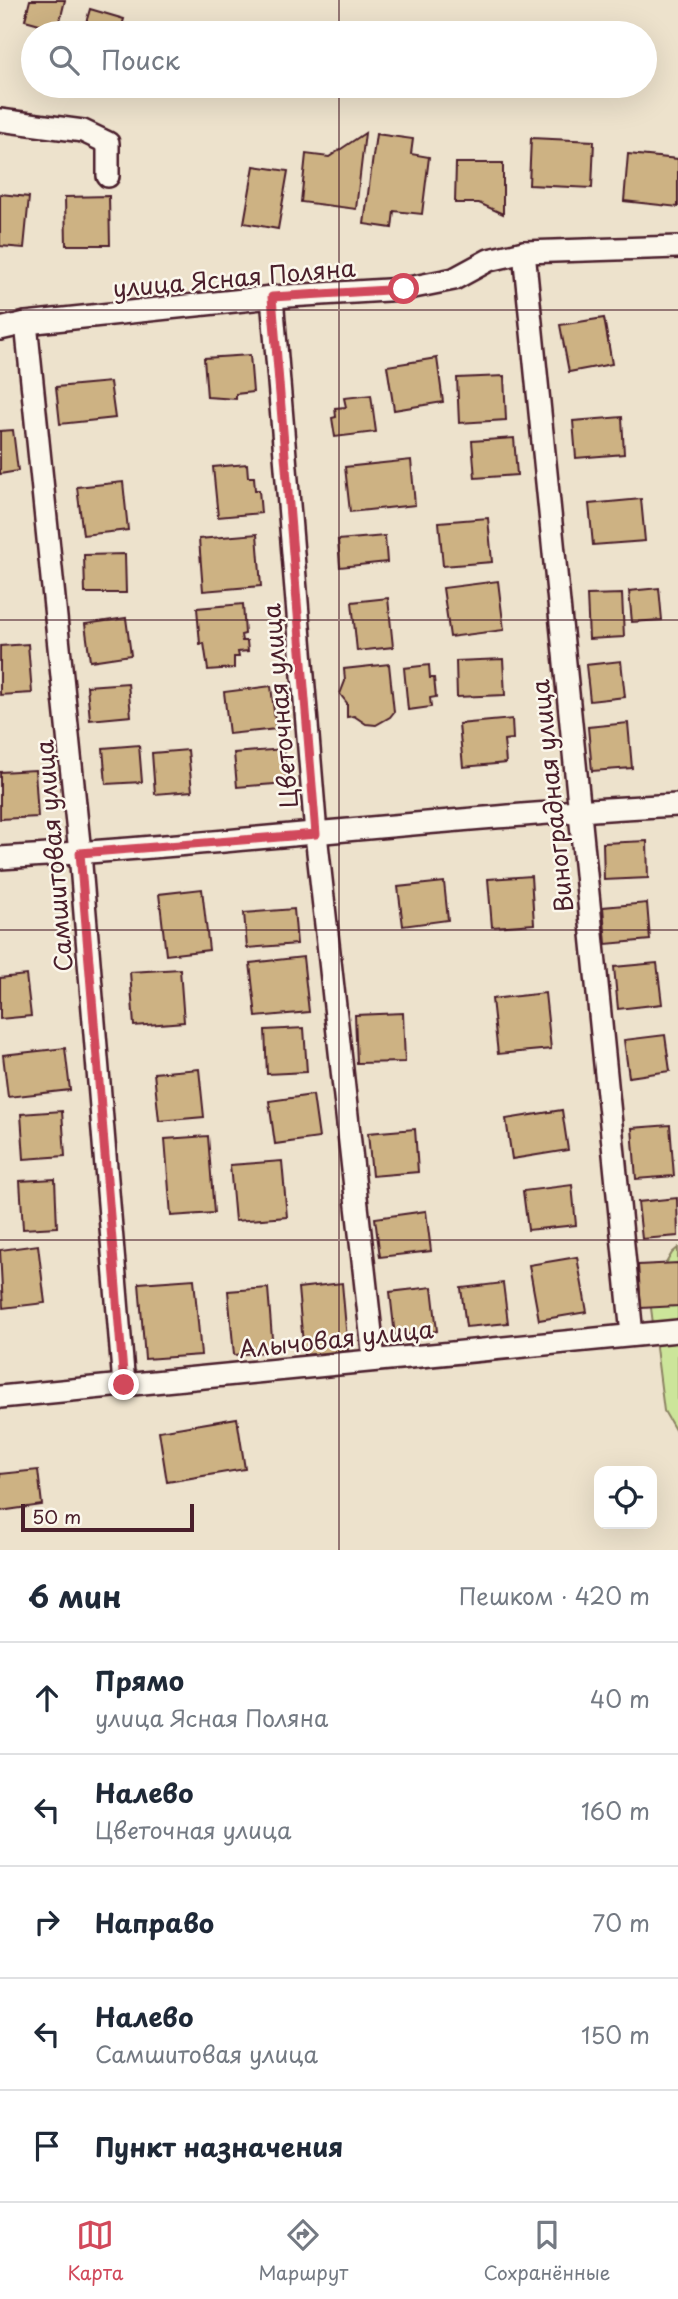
<!DOCTYPE html>
<html lang="ru">
<head>
<meta charset="utf-8">
<style>
	:root { --surface:#fff; --page:#f2f2f3; --text:#1f2937; --muted:#747a83; --line:#e0e1e3; --accent:#d1495b }
	body { margin:0; font-family:"Playpen Sans",sans-serif; background:var(--page); color:var(--text) }
	.controls { position:absolute; right:21px; bottom:21px; display:grid; overflow:hidden; border-radius:14px; box-shadow:0 7px 28px #0002 }
	.controls button { width:63px; height:63px; display:grid; place-items:center; padding:0; border:0; border-bottom:2px solid var(--line); background:var(--surface); color:var(--text); font:35px sans-serif }
	.scale { position:absolute; left:21px; bottom:18px; width:173px; box-sizing:border-box; padding-left:7px; border:4px solid #4a1f2b; border-top:0; font-size:19px; line-height:24px; white-space:nowrap; color:#4a1f2b; -webkit-text-stroke:5px #fbf7ec; paint-order:stroke }
	.stop { position:absolute; width:21px; height:21px; margin:-16px; border:5px solid #d1495b; border-radius:50%; background:#fff }
	.stop.end { background:#d1495b; border-color:#fff; box-shadow:0 2px 7px #0008 }
	.list { margin:0; padding:0; list-style:none }
	h2 { display:flex; justify-content:space-between; align-items:center; height:91px; margin:0; padding:0 28px; font-size:30px }
	h2 small { font-size:23px; font-weight:400; color:var(--muted) }
	.list li { display:grid; grid-template-columns:46px 1fr auto; gap:21px; align-items:center; box-sizing:border-box; height:112px; padding:0 28px; border-top:2px solid var(--line) }
	.list b { display:block; font-size:26px; white-space:nowrap }
	.list p { margin:0; font-size:23px; white-space:nowrap; color:var(--muted) }
	.list em { font-size:23px; font-style:normal; color:var(--muted) }
	.icon { flex:none; width:38px; height:38px; fill:none; stroke:currentColor; stroke-width:2; stroke-linecap:round; stroke-linejoin:round }
	.map { position:relative; flex:none; width:678px; height:1550px; overflow:hidden }
	.search { position:absolute; background:var(--surface); box-shadow:0 7px 28px #0002; left:21px; right:21px; top:21px; height:77px; display:flex; align-items:center; gap:18px; box-sizing:border-box; padding:0 24px; border-radius:38px; color:var(--muted); font-size:26px }
	.sheet { height:651px; background:var(--surface) }
	nav { display:flex; justify-content:space-around; align-items:center; box-sizing:border-box; height:98px; border-top:2px solid var(--line); background:var(--surface); font-size:19px; color:var(--muted) }
	nav a { display:grid; justify-items:center; gap:4px }
	nav .on { color:var(--accent) }
	.map>svg:first-child { display:block }
	.green { fill:#cce59a; stroke:#8b8262; stroke-width:2 }
	.building { fill:#cdb283; stroke:#4a1f2b; stroke-width:2 }
	.lines { fill:none; stroke-linecap:round; stroke-linejoin:round }
	.street-casing { stroke:#4a1f2b; stroke-width:26 }
	.street { stroke:#fbf7ec; stroke-width:21 }
	.route { stroke:#d1495b; stroke-width:9 }
	.grid { fill:none; stroke:#4a1f2b; stroke-width:2; stroke-opacity:0.55 }
	.labels { text-anchor:middle; dominant-baseline:central; stroke-width:5; stroke-linejoin:round; paint-order:stroke }
	.street-label { font-size:24px; fill:#4a1f2b; stroke:#fbf7ec }
</style>
</head>
<body>
<div class="map">
<svg width="678" height="1550" viewBox="0 0 678 1550">
	<rect width="100%" height="100%" fill="#ede2cc"/>
	<filter id="ink" filterUnits="userSpaceOnUse"><feTurbulence type="fractalNoise" baseFrequency=".0143" numOctaves="2"/><feDisplacementMap in="SourceGraphic" scale="14" xChannelSelector="R" yChannelSelector="G"/><feConvolveMatrix kernelMatrix="1 2 1 2 8 2 1 2 1" color-interpolation-filters="sRGB"/></filter>
	<g filter="url(#ink)">
		<!-- green -->
		<polygon class="green" points="678,1248 678,1435 664,1411 649,1292 672,1253"/>
		<!-- building -->
		<g class="building">
			<polygon points="30,0 65,0 58,29 25,20"/>
			<polygon points="90,9 124,19 120,33 83,33"/>
			<polygon points="365,133 356,209 301,202 306,154 329,157"/>
			<polygon points="376,134 413,139 411,154 429,157 422,214 394,211 392,228 364,224"/>
			<polygon points="531,138 594,141 592,188 529,185"/>
			<polygon points="628,154 678,159 678,207 624,201"/>
			<polygon points="456,163 503,163 503,214 479,203 455,203"/>
			<polygon points="254,166 288,171 278,229 244,223"/>
			<polygon points="0,194 29,197 24,248 0,246"/>
			<polygon points="109,196 110,245 66,245 65,197"/>
			<polygon points="604,318 612,364 569,372 560,325"/>
			<polygon points="250,355 253,392 236,394 236,399 207,397 204,358"/>
			<polygon points="437,358 443,402 394,410 387,366"/>
			<polygon points="504,376 506,420 459,423 457,378"/>
			<polygon points="110,382 115,418 60,424 56,387"/>
			<polygon points="371,395 376,432 335,437 332,418 336,417 335,408 346,407 344,398"/>
			<polygon points="622,417 624,454 576,458 573,421"/>
			<polygon points="13,430 18,471 0,474 0,431"/>
			<polygon points="514,438 517,475 475,478 472,441"/>
			<polygon points="411,460 415,505 350,512 345,467"/>
			<polygon points="247,464 248,477 254,477 255,490 259,490 261,513 218,517 213,467"/>
			<polygon points="123,482 128,530 83,535 77,487"/>
			<polygon points="641,499 645,541 593,545 589,504"/>
			<polygon points="488,518 492,562 443,566 439,522"/>
			<polygon points="257,534 261,586 203,591 199,539"/>
			<polygon points="385,536 387,562 340,567 338,540"/>
			<polygon points="125,554 126,593 85,593 84,555"/>
			<polygon points="498,581 504,630 450,637 443,588"/>
			<polygon points="659,588 662,620 632,622 629,591"/>
			<polygon points="622,594 624,637 589,639 587,595"/>
			<polygon points="388,598 393,647 357,651 352,602"/>
			<polygon points="243,604 245,634 241,635 242,641 247,641 248,651 238,652 239,657 234,657 234,668 208,670 204,643 200,644 197,608"/>
			<polygon points="126,618 131,655 90,661 85,624"/>
			<polygon points="28,644 32,693 0,695 0,646"/>
			<polygon points="503,659 505,695 457,697 456,661"/>
			<polygon points="621,661 625,697 590,701 586,665"/>
			<polygon points="389,664 394,712 390,717 376,725 366,724 354,716 347,717 347,703 340,694 345,681 344,669"/>
			<polygon points="429,665 430,678 434,678 436,697 430,698 431,707 408,710 404,668"/>
			<polygon points="128,683 131,716 90,720 87,686"/>
			<polygon points="271,686 276,729 229,734 224,692"/>
			<polygon points="512,719 513,739 504,740 506,763 463,767 459,724"/>
			<polygon points="628,723 632,768 592,771 588,727"/>
			<polygon points="139,745 142,782 106,784 103,748"/>
			<polygon points="284,749 287,783 237,787 234,753"/>
			<polygon points="188,750 192,791 155,794 152,753"/>
			<polygon points="35,770 38,817 0,819 0,772"/>
			<polygon points="647,841 648,878 604,880 603,843"/>
			<polygon points="531,876 534,924 492,927 488,879"/>
			<polygon points="444,882 448,920 403,926 398,887"/>
			<polygon points="202,889 209,950 166,955 159,894"/>
			<polygon points="647,903 650,940 606,944 603,907"/>
			<polygon points="294,909 297,944 247,948 244,913"/>
			<polygon points="303,957 309,1012 256,1017 250,963"/>
			<polygon points="657,963 662,1004 618,1009 614,967"/>
			<polygon points="180,969 184,1022 134,1026 130,972"/>
			<polygon points="26,975 31,1016 0,1019 0,978"/>
			<polygon points="545,993 551,1049 498,1054 492,999"/>
			<polygon points="403,1013 405,1062 357,1063 355,1015"/>
			<polygon points="304,1028 307,1072 267,1074 265,1030"/>
			<polygon points="665,1035 670,1071 629,1077 624,1040"/>
			<polygon points="65,1048 70,1090 8,1097 3,1055"/>
			<polygon points="199,1069 204,1117 159,1121 154,1073"/>
			<polygon points="313,1095 319,1138 275,1144 269,1101"/>
			<polygon points="562,1110 568,1150 512,1159 506,1119"/>
			<polygon points="62,1111 65,1156 24,1159 21,1114"/>
			<polygon points="670,1125 674,1176 636,1179 632,1128"/>
			<polygon points="415,1129 418,1172 372,1176 368,1133"/>
			<polygon points="208,1136 214,1213 171,1216 165,1139"/>
			<polygon points="282,1161 287,1217 235,1221 230,1165"/>
			<polygon points="55,1179 57,1227 23,1229 20,1181"/>
			<polygon points="572,1185 576,1225 528,1230 523,1191"/>
			<polygon points="677,1198 678,1236 642,1239 638,1202"/>
			<polygon points="426,1211 431,1251 380,1257 375,1218"/>
			<polygon points="38,1245 45,1303 3,1308 0,1250"/>
			<polygon points="577,1257 587,1312 539,1320 529,1265"/>
			<polygon points="678,1263 678,1306 641,1308 638,1265"/>
			<polygon points="194,1279 201,1355 145,1359 139,1283"/>
			<polygon points="342,1283 348,1351 304,1355 298,1288"/>
			<polygon points="503,1283 508,1323 466,1327 461,1288"/>
			<polygon points="432,1287 437,1331 395,1336 390,1292"/>
			<polygon points="268,1288 273,1351 234,1355 228,1291"/>
			<polygon points="237,1418 245,1469 167,1482 159,1431"/>
			<polygon points="38,1470 42,1505 0,1511 0,1474"/>
		</g>
		<g class="lines">
			<!-- street casing -->
			<g class="street-casing">
				<g id="street">
					<polyline points="0,120 83,131 108,143 108,176"/>
					<polyline points="524,252 632,1335"/>
					<polyline points="272,297 316,834 374,1360"/>
					<polyline points="26,323 80,853 124,1385"/>
					<polyline points="0,329 26,323 272,297 404,289 454,279 489,260 524,252 678,247"/>
					<path d="M0,858C226,845 452,816 678,805"/>
					<polyline points="0,1397 678,1331"/>
				</g>
			</g>
			<!-- street -->
			<use href="#street" class="street"/>
		</g>
	</g>
	<g class="lines" filter="url(#ink)">
		<!-- route -->
		<polyline class="route" points="124,1385 80,853 316,834 272,297 404,289"/>
	</g>
	<!-- grid -->
	<path class="grid" d="M339,0V33M339,86V1550M0,310H678M0,620H678M0,930H678M0,1240H678"/>
	<g class="labels">
		<!-- street labels -->
		<g class="street-label">
			<text transform="translate(234 277) rotate(-5)">улица Ясная Поляна</text>
			<text transform="translate(279 706) rotate(-95)">Цветочная улица</text>
			<text transform="translate(551 796) rotate(-96)">Виноградная улица</text>
			<text transform="translate(53 856) rotate(-95)">Самшитовая улица</text>
			<text transform="translate(336 1338) rotate(-6)">Алычовая улица</text>
		</g>
	</g>
</svg>
<div class="controls">
<button><svg class="icon" aria-label="locate" viewBox="0 0 24 24"><circle cx="12" cy="12" r="6"/><path d="M12 2v4M12 18v4M2 12h4M18 12h4"/></svg></button>
</div>
<div class="scale">50 m</div>
<div class="stop" style="left:404px;top:289px"></div>
<div class="stop end" style="left:124px;top:1385px"></div>
<div class="search"><svg class="icon" aria-label="search" viewBox="0 0 24 24"><circle cx="10" cy="10" r="6"/><path d="M15 15l6 6"/></svg>Поиск</div>
</div>
<section class="sheet">
<h2>6 мин<small>Пешком · 420 m</small></h2>
<ul class="list">
<li><svg class="icon" aria-label="ahead" viewBox="0 0 24 24"><path d="M12 20V5M6 11l6-6 6 6"/></svg><div><b>Прямо</b><p>улица Ясная Поляна</p></div><em>40 m</em></li>
<li><svg class="icon" aria-label="left" viewBox="0 0 24 24"><path d="M17 20v-9H6M10 6l-5 5 5 5"/></svg><div><b>Налево</b><p>Цветочная улица</p></div><em>160 m</em></li>
<li><svg class="icon" aria-label="right" viewBox="0 0 24 24"><path d="M7 20v-9h11M14 6l5 5-5 5"/></svg><div><b>Направо</b></div><em>70 m</em></li>
<li><svg class="icon" aria-label="left" viewBox="0 0 24 24"><path d="M17 20v-9H6M10 6l-5 5 5 5"/></svg><div><b>Налево</b><p>Самшитовая улица</p></div><em>150 m</em></li>
<li><svg class="icon" aria-label="arrive" viewBox="0 0 24 24"><path d="M6 21V4h12l-3 4 3 4H6"/></svg><div><b>Пункт назначения</b></div></li>
</ul>
</section>
<nav>
<a class="on"><svg class="icon" aria-label="map" viewBox="0 0 24 24"><path d="M3 6l6-2 6 2 6-2v14l-6 2-6-2-6 2zM9 4v14M15 6v14"/></svg>Карта</a>
<a><svg class="icon" aria-label="directions" viewBox="0 0 24 24"><path d="M12 3l9 9-9 9-9-9zM9 14v-3h6M13 9l2 2-2 2"/></svg>Маршрут</a>
<a><svg class="icon" aria-label="saved" viewBox="0 0 24 24"><path d="M7 4h10v16l-5-4-5 4z"/></svg>Сохранённые</a>
</nav>
</body>
</html>
